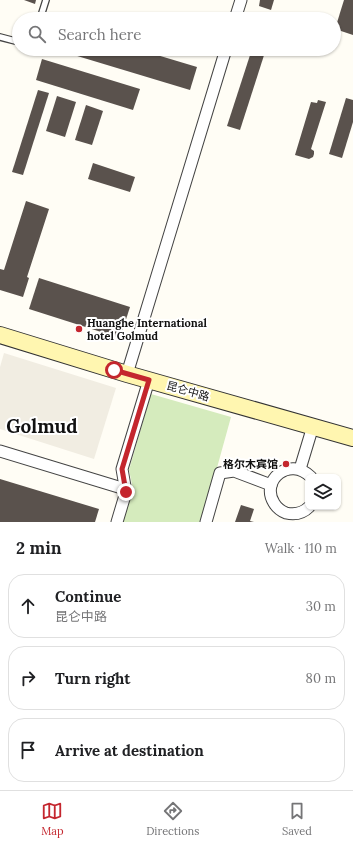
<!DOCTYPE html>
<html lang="en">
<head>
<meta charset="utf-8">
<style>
	:root { --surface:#fff; --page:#f2f2f2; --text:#202124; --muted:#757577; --line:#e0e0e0; --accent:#c4262e }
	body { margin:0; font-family:Lora,"Noto Sans SC",serif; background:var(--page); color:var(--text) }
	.controls { position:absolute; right:12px; bottom:12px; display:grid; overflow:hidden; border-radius:8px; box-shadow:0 1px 3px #0004 }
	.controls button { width:36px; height:36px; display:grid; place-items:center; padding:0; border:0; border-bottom:1px solid var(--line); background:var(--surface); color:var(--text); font:20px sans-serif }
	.stop { position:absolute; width:12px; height:12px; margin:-9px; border:3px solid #c4262e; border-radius:50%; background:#fff }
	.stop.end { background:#c4262e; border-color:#fff; box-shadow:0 1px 4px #0008 }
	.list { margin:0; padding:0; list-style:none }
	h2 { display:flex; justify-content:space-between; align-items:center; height:52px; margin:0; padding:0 16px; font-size:17px }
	h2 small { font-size:13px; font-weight:400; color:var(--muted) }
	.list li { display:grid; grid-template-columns:26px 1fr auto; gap:12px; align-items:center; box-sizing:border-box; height:64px; margin:0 8px 8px; padding:0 8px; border:1px solid var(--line); border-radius:16px }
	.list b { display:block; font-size:15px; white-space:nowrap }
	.list p { margin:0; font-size:13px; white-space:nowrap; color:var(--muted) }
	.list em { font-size:13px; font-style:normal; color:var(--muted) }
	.icon { flex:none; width:22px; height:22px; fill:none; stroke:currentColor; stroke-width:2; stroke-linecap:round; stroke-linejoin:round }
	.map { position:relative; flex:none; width:353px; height:522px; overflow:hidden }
	.search { position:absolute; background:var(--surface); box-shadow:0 1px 3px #0004; left:12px; right:12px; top:12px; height:44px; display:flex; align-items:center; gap:10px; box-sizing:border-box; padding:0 14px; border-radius:22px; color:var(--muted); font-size:15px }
	.sheet { height:268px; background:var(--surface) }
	nav { display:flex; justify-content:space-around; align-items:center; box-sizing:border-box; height:56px; border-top:1px solid var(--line); background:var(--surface); font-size:11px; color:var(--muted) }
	nav a { display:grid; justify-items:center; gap:2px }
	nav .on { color:var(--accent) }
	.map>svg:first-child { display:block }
	.green { fill:#d5ebbd }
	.plaza { fill:#f1ede2 }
	.building { fill:#5a524d }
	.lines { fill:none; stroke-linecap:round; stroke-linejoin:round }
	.lane-casing { stroke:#444; stroke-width:8 }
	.street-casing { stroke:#444; stroke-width:13 }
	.secondary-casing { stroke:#333; stroke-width:18 }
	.lane { stroke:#fff; stroke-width:5.5 }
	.street { stroke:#fff; stroke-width:11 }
	.secondary { stroke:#fff6b0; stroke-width:16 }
	.route { stroke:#c4262e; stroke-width:5 }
	.poi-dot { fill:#c4262e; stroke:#fff; stroke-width:1.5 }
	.labels { text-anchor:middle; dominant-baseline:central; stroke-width:4; stroke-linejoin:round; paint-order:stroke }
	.poi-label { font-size:11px; font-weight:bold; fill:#111; stroke:#fff; text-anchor:start }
	.street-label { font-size:11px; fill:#111; stroke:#fff }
	.town-label { font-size:19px; font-weight:bold; fill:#111; stroke:#fff }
</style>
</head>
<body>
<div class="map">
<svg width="353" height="522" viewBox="0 0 353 522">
	<rect width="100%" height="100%" fill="#fffdf5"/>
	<!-- green -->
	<polygon class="green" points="151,394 231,417 202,522 121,522 132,484 129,470"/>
	<!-- plaza -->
	<polygon class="plaza" points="4,353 116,388 94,459 0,429 0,367"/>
	<!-- building -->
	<g class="building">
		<polygon points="24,0 36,0 35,4"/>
		<polygon points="260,0 274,0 271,10 259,6"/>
		<polygon points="344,0 353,0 353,35 335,29"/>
		<polygon points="54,49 137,49 197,67 190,90"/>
		<polygon points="252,49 266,49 240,130 227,126"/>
		<polygon points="42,59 140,89 133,110 36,80"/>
		<polygon points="38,90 49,93 23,175 12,172"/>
		<polygon points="57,96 76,102 65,137 46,131"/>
		<polygon points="346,98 353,100 353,122 342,158 329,154"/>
		<polygon points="318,100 326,102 311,149 314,151 314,154 313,157 309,159 295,155 311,102 317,103"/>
		<polygon points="86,105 103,111 92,145 75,140"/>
		<polygon points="93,163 135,177 130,192 88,179"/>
		<polygon points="26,201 49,209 27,277 29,278 23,297 0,290 0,269 4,270"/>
		<polygon points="39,278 130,307 120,338 29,309"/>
		<polygon points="0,479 99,509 95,522 0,522"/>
		<polygon points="241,505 254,509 250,521 254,522 235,522"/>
	</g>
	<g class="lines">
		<!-- lane casing -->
		<g class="lane-casing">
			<g id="lane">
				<polyline points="40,19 46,0"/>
				<polyline points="0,37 19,42"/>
			</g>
		</g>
		<!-- street casing -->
		<g class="street-casing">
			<g id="street">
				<polyline points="235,19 241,0"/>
				<polyline points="127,374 226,49"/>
				<polyline points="0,451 125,489"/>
				<polyline points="300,469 313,426"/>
				<path d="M309,507C303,513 295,515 286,513C281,511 277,508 274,503C260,481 289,455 311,477"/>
				<polyline points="117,522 126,492 122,469 149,380"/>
				<polyline points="206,522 220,473 234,471 271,485"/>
			</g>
		</g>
		<!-- secondary casing -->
		<g class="secondary-casing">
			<polyline id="secondary" points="0,335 127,374 353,438"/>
		</g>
		<!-- lane -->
		<use href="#lane" class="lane"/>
		<!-- street -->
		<use href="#street" class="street"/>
		<!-- secondary -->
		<use href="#secondary" class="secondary"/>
	</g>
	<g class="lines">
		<!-- route -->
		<polyline class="route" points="114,370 149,380 122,469 126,492"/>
	</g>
	<!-- markers -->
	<g class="poi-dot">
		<circle cx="79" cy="329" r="4"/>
		<circle cx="286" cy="464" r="4"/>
	</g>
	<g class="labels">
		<!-- poi labels -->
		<g class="poi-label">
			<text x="87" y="323">Huanghe International<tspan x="87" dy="13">hotel Golmud</tspan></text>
			<text x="278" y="464" text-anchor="end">格尔木宾馆</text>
		</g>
		<!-- street labels -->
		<g class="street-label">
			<text transform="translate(188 391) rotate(16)">昆仑中路</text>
		</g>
		<!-- town labels -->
		<g class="town-label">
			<text x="42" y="426">Golmud</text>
		</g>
	</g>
</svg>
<div class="controls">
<button><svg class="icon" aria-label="layers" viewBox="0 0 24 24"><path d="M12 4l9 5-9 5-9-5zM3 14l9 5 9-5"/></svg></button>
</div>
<div class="stop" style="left:114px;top:370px"></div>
<div class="stop end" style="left:126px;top:492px"></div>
<div class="search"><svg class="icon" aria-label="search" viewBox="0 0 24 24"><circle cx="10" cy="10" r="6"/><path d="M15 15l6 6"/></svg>Search here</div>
</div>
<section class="sheet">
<h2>2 min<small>Walk · 110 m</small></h2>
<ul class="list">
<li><svg class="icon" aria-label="ahead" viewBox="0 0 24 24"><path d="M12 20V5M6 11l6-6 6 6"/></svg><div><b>Continue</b><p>昆仑中路</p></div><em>30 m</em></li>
<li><svg class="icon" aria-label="right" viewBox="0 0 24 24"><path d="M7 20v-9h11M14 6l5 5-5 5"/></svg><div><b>Turn right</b></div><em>80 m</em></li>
<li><svg class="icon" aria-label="arrive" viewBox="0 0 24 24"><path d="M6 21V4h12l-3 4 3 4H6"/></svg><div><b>Arrive at destination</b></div></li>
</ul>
</section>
<nav>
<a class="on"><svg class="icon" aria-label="map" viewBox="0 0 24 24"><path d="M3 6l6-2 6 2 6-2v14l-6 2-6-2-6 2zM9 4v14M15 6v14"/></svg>Map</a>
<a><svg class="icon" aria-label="directions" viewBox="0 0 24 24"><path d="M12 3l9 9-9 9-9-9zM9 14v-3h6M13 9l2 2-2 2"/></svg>Directions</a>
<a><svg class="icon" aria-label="saved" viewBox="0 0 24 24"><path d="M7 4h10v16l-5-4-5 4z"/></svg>Saved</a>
</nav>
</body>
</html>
